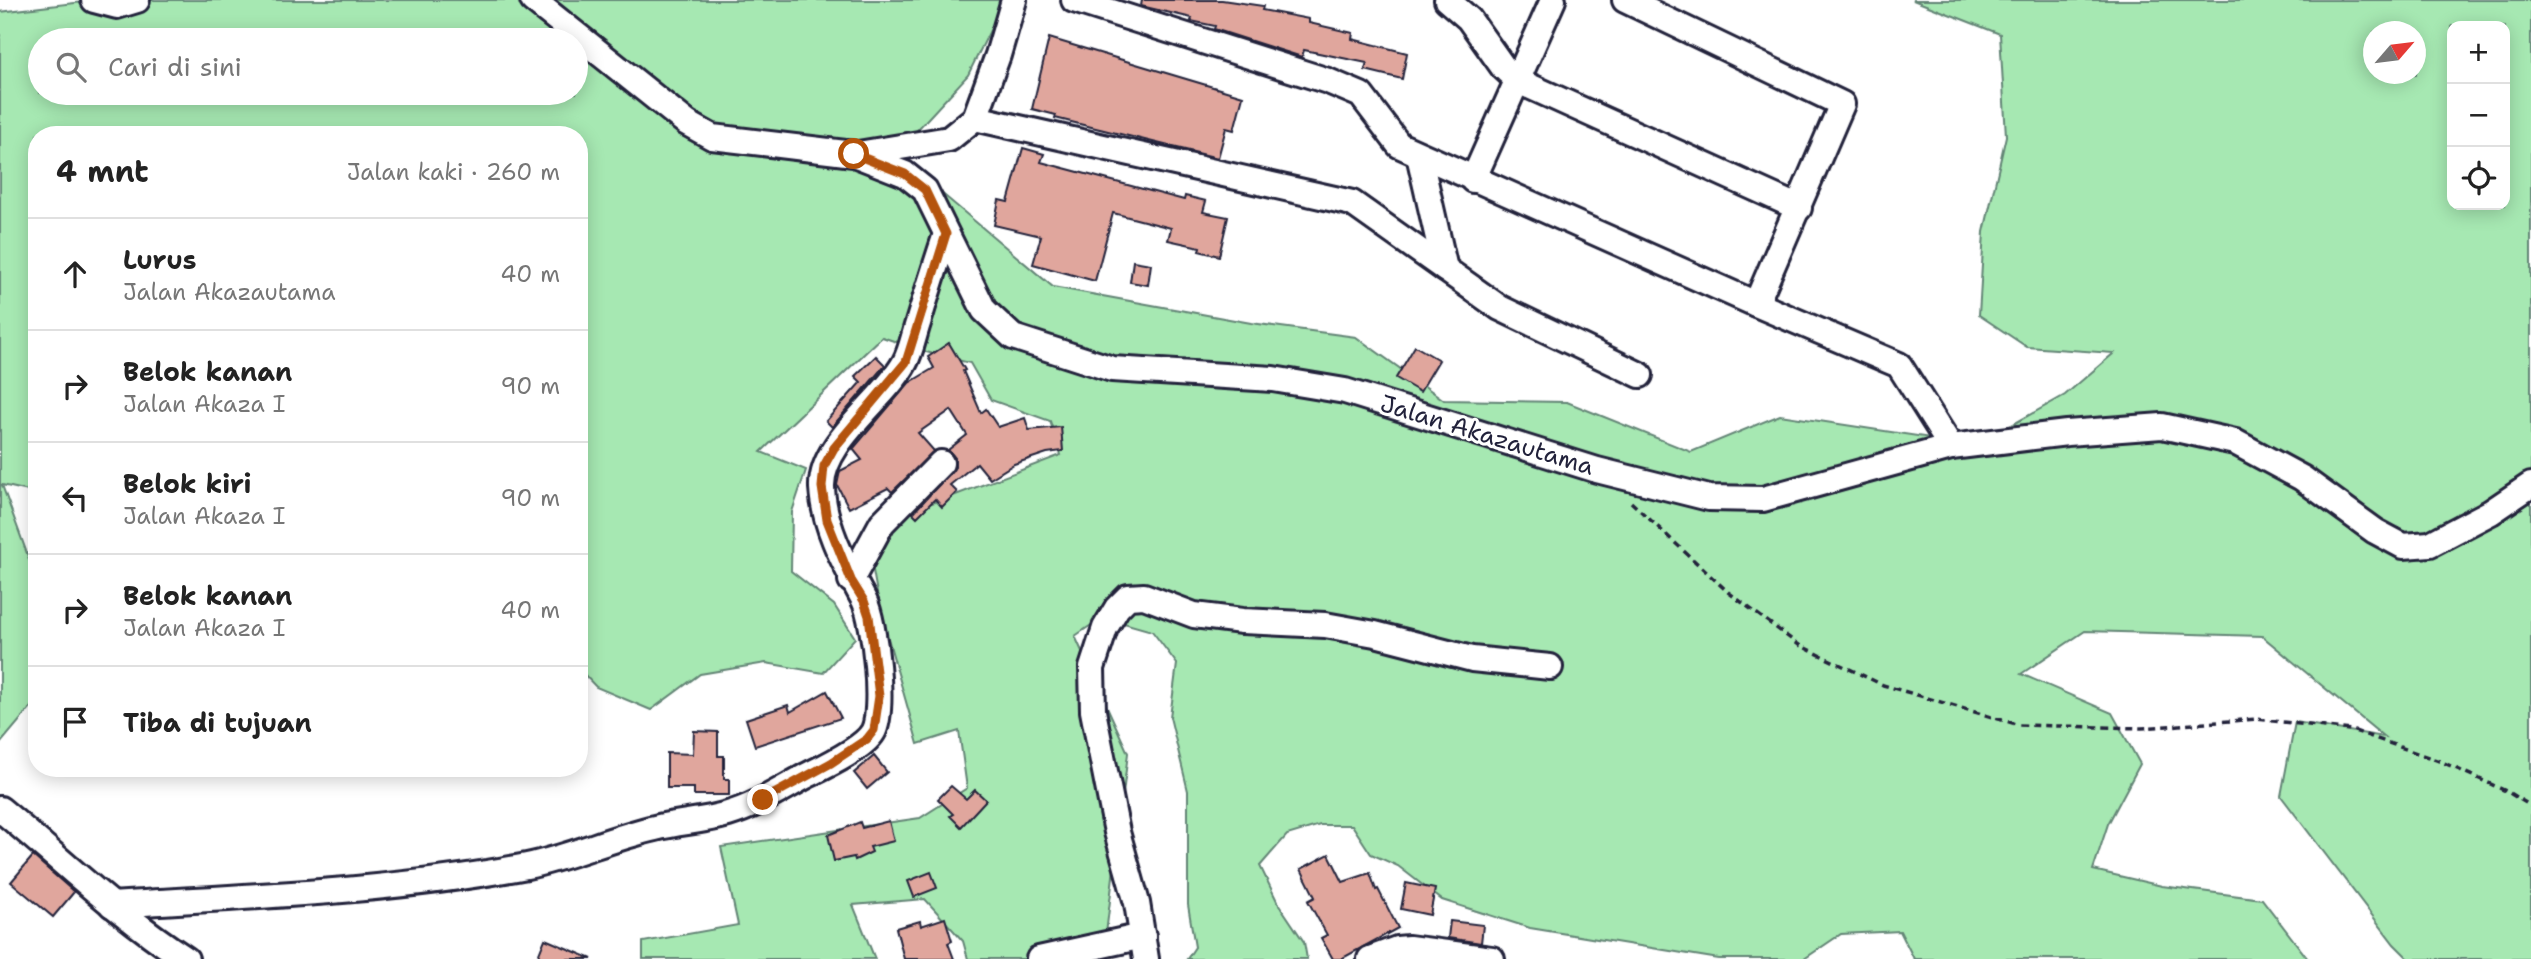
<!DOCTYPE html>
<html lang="id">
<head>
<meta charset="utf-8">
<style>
	:root { --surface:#fff; --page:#f2f2f2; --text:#222; --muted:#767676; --line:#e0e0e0 }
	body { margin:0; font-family:"Shantell Sans",sans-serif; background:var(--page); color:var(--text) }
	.controls { position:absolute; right:21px; top:21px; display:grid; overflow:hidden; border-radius:14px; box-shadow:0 4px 18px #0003 }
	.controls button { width:63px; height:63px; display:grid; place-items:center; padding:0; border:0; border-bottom:2px solid var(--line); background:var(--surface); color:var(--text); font:35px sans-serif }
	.compass { position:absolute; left:2363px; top:21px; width:63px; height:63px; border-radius:50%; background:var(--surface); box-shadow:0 4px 18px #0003; rotate:62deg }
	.stop { position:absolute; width:21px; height:21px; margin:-16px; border:5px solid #b45309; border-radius:50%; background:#fff }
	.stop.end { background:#b45309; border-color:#fff; box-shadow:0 2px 7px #0008 }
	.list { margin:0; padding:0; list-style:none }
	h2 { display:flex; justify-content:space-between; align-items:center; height:91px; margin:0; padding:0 28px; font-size:30px }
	h2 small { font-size:23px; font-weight:400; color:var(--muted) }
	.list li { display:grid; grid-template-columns:46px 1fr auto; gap:21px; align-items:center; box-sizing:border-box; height:112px; padding:0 28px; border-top:2px solid var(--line) }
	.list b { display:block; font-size:26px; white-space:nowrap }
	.list p { margin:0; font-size:23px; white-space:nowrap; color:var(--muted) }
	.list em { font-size:23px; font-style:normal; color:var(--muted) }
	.icon { flex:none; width:38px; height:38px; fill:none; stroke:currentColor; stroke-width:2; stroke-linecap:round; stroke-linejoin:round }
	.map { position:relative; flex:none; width:2531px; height:959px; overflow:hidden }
	.search { position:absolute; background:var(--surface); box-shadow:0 4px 18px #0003; left:28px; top:28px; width:560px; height:77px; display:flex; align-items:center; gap:18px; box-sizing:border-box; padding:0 24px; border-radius:38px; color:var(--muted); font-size:26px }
	.panel { position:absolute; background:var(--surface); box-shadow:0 4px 18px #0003; left:28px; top:126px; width:560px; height:651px; border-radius:28px }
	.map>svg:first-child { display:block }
	.green { fill:#a6e8b2; stroke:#648576; stroke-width:2; fill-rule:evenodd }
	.building { fill:#e0a69d; stroke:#22223b; stroke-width:2 }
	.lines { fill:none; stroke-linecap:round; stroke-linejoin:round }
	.minor-casing { stroke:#22223b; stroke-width:30 }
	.path { stroke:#22223b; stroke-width:3.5; stroke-dasharray:7 5; stroke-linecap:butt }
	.minor { stroke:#fff; stroke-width:24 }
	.route { stroke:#b45309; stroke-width:9 }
	.labels { text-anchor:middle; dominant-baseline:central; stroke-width:6; stroke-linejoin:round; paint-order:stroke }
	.street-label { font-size:24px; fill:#22223b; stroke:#fff }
</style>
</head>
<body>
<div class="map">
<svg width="2531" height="959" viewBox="0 0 2531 959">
	<rect width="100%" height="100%" fill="#fff"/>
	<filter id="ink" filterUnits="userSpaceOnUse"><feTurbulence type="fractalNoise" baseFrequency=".0143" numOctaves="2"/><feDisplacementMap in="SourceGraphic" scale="14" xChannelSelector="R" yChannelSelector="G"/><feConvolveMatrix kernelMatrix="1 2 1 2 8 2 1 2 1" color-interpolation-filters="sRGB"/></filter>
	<g filter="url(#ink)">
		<!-- green -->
		<path class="green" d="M100,0H1005L968,75L895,154L1053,287L1251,323L1356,337L1444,400L1567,402L1691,452L1780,415L1976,445L2065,395L2114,353L2027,347L1979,315L1984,232L2006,136L2000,34L1913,0H2531V959H2409L2394,944L2281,796L2295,722L2384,737L2262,636L2085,631L2021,674L2112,713L2140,764L2108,824L2093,870L2162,886L2262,899L2308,959H1914L1900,931L1841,934L1804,959H1719L1530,928L1442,900L1398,866L1371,854L1352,825H1320L1287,835L1260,866L1278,903L1304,942L1307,959H1187L1195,947L1188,905V791L1170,717L1177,664L1152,631L1103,617L1075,636L1128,753L1104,950L1095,959H968L963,941L925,899L853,905L875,959H643V942L738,925L721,847L920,818L967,788L959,731L918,744L880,610L869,548L901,512L945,499L1061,455L1050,421L991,400L970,363L926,352L882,337L761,452L806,470L792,512L791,571L834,605L855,638L823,673L766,663L700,674L651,710L596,687L579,669V135H37V493L2,485L37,581V700L0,744V12ZM2452,26H2505V205H2452ZM2374,32H2416V74H2374ZM40,40H576V93H40Z"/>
		<!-- building -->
		<g class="building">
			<polygon points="1142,0 1222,0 1263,6 1262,10 1309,19 1309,23 1353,33 1352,39 1407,53 1402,79 1365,70 1367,63 1304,50 1302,57 1214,29 1215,26 1191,21 1192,18 1141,6"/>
			<polygon points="1049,38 1243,96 1234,130 1226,128 1218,158 1055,118 1056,115 1032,109"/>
			<polygon points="1023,148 1044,154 1041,162 1184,200 1185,196 1206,201 1203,212 1228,217 1219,256 1199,251 1200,247 1168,240 1171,228 1113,213 1095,281 1033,264 1041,236 994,225 999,200 1008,202"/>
			<polygon points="1133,261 1151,264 1148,285 1130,282"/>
			<polygon points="949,343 965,370 963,371 981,413 986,409 998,427 1025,418 1029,430 1061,427 1063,451 1047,453 1014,464 990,479 977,463 950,485 957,492 942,507 935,499 917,517 913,513 955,467 955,458 948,450 967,435 951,410 918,433 934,451 892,492 888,488 849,508 837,485 840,471 862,460 853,449 909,383 934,368 928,357"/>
			<polygon points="1415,346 1439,360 1420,392 1396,378"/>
			<polygon points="876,356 885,365 832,427 826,421 861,382 855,376"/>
			<polygon points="827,691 841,718 755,746 746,719 788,705 790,712"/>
			<polygon points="694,731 718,732 718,756 724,756 724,779 729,779 729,795 694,795 694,788 667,788 667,753 693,754"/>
			<polygon points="874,756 887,772 867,789 854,773"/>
			<polygon points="951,786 966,799 975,790 986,800 961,827 950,816 953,814 938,799"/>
			<polygon points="889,821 894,841 870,847 872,852 855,860 854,857 834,861 828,835 860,822 862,828"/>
			<polygon points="1329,854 1343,882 1370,873 1376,890 1378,889 1398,928 1341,959 1333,959 1321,938 1327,935 1308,901 1315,897 1301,869"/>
			<polygon points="33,856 74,892 53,917 11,882"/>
			<polygon points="931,872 937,888 914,897 908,881"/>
			<polygon points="1406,883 1435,889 1430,915 1401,909"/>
			<polygon points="945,918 952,941 948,943 954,959 904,959 896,928 920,921 921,926"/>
			<polygon points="1450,921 1483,925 1481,943 1448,938"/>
			<polygon points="545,939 592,959 537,959"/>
		</g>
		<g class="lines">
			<!-- minor casing -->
			<g class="minor-casing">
				<g id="minor">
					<polyline points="94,0 117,6 137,0"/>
					<polyline points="533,0 687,123 712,137 854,154 905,174 925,190 984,310 1013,337 1112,369 1273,379 1345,391 1597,470 1709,498 1763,499 1951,447 2067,433 2162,426 2235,442 2302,478 2375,531 2403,546 2430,544 2491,512 2531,485"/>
					<polyline points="1074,0 1328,81 1361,95 1399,145 1756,304 1899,365 1951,447"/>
					<polyline points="1447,0 1469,19 1503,67 1518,81 1799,208"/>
					<polyline points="1625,0 1842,104 1756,304"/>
					<polyline points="975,118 1352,203 1500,308 1640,375"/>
					<polyline points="858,154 949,139 975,118 998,55 1014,0"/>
					<polyline points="1419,155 1445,269"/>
					<polyline points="1473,180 1553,0"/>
					<polyline points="851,580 882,523 941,463"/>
					<path d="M0,809C61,859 119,916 186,959"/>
					<path d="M112,905C250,896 390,892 527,866C571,857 611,838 655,828C679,822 704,821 728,814C756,806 780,790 806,776C824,767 863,749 873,732C885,711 875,622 864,600C846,566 824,528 822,488C820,442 885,400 905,362C911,351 914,335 918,323C927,293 936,264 946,234"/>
					<polyline points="1039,959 1143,936"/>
					<polyline points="1146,959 1137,903 1117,832 1093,711 1092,668 1105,628 1117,608 1128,597 1144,596 1194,615 1242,621 1325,625 1375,634 1472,659 1550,667"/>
					<polyline points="1370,959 1397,949 1409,948 1492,959"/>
				</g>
			</g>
			<!-- path -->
			<polyline class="path" points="1631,502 1728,592 1799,645 1883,685 2019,725 2142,728 2256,719 2352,730 2442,762 2506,791 2531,806"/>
			<!-- minor -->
			<use href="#minor" class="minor"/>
		</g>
	</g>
	<g class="lines" filter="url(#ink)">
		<!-- route -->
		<polyline class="route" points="763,800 831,763 867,739 874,730 879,696 869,616 864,601 851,580 827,520 822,487 824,466 834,448 906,362 946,234 925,190 905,174 854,154"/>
	</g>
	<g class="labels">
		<!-- street labels -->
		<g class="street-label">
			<text transform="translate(1487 435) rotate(17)">Jalan Akazautama</text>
		</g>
	</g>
</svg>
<div class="controls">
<button>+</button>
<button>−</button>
<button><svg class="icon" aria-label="locate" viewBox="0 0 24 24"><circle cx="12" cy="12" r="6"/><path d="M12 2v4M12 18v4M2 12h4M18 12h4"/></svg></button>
</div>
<svg class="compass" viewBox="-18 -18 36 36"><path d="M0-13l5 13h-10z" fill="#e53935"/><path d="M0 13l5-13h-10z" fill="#767676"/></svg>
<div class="stop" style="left:854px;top:154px"></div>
<div class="stop end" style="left:763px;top:800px"></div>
<div class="search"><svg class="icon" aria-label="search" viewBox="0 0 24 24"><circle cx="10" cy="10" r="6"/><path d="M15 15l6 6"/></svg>Cari di sini</div>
<section class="panel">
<h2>4 mnt<small>Jalan kaki · 260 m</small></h2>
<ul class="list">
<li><svg class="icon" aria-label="ahead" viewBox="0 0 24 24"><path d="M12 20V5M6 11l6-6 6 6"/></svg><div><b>Lurus</b><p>Jalan Akazautama</p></div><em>40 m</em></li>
<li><svg class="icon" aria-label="right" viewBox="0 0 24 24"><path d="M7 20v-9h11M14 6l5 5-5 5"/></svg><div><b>Belok kanan</b><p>Jalan Akaza I</p></div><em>90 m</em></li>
<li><svg class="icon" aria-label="left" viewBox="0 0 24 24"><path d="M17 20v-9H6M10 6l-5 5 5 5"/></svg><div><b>Belok kiri</b><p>Jalan Akaza I</p></div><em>90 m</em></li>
<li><svg class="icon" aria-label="right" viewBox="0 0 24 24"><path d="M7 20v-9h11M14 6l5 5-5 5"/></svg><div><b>Belok kanan</b><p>Jalan Akaza I</p></div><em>40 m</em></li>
<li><svg class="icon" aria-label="arrive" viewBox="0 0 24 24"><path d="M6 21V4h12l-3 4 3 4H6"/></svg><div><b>Tiba di tujuan</b></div></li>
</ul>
</section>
</div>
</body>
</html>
